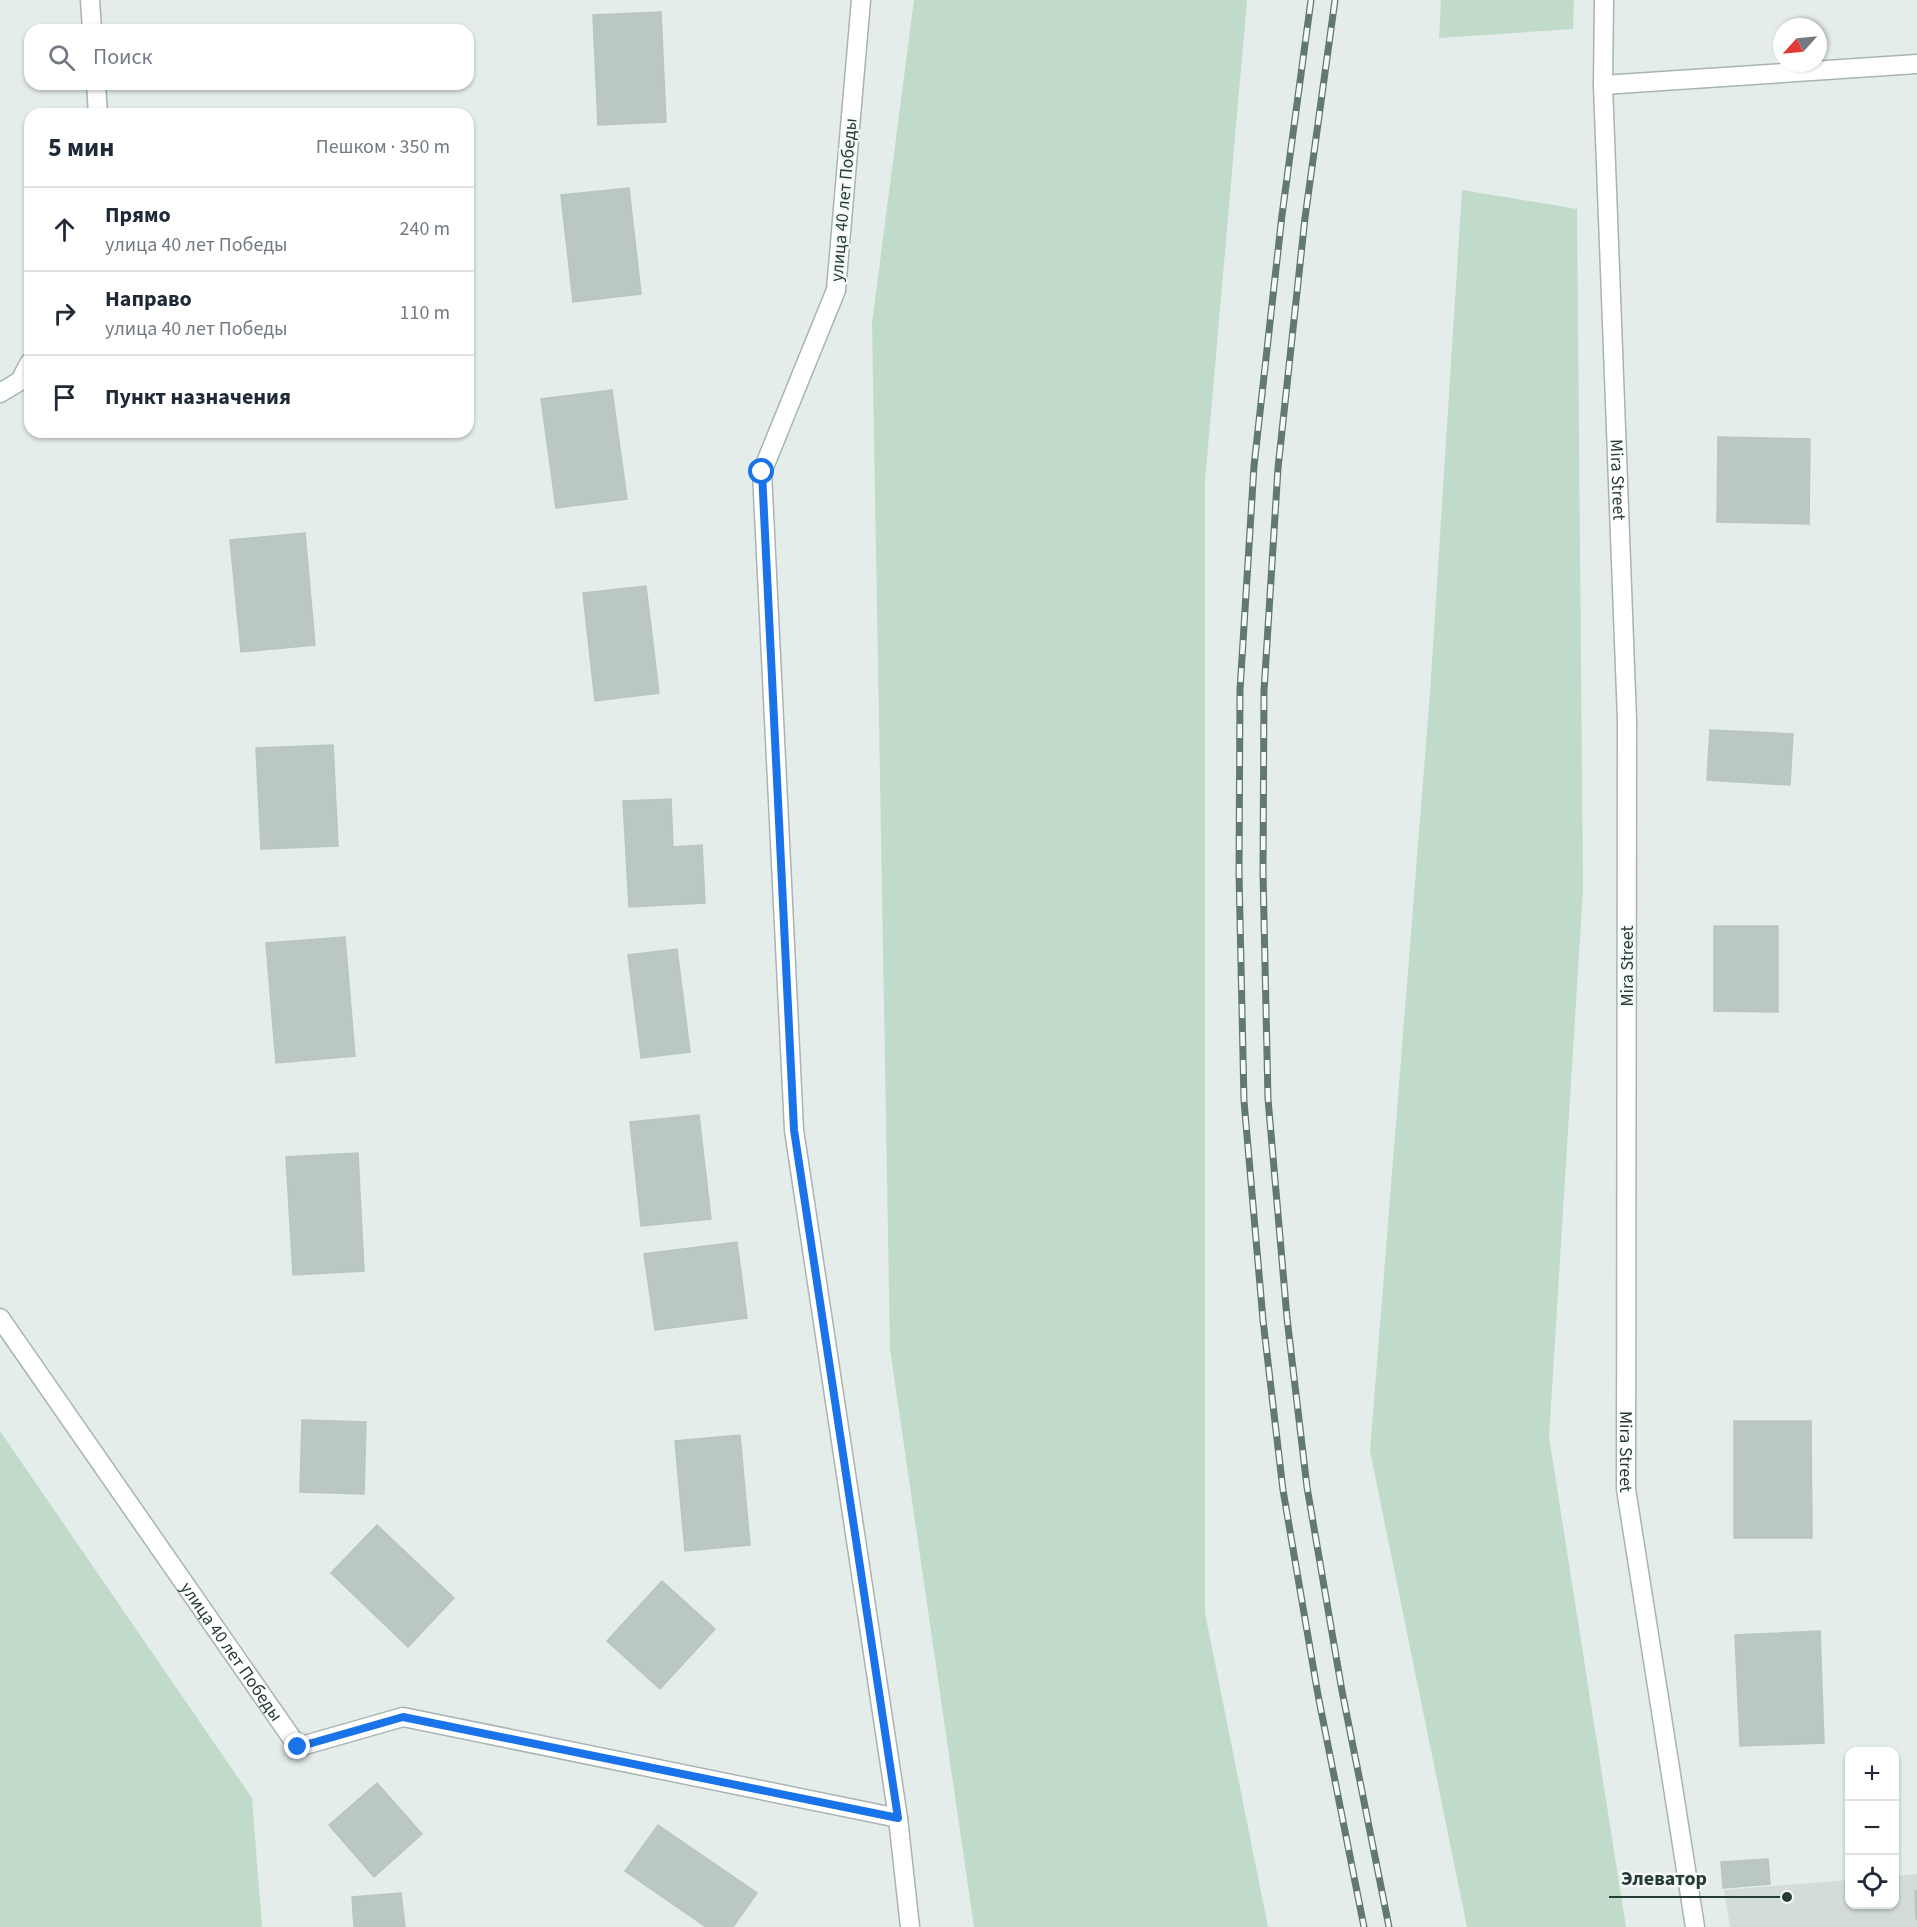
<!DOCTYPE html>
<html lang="ru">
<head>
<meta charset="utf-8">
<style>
	:root { --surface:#fff; --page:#f6f6f7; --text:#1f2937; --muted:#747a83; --line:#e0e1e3 }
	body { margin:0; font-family:"Source Sans 3",sans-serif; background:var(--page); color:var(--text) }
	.controls { position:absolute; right:18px; bottom:18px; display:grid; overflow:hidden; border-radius:12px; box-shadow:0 2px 4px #0004 }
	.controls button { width:54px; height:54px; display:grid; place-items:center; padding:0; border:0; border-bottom:2px solid var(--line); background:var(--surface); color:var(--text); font:30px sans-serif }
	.compass { position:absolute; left:1773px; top:18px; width:54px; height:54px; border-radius:50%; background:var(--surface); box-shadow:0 2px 4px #0004; rotate:243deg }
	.stop { position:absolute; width:18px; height:18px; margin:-14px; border:4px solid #1a73e8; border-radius:50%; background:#fff }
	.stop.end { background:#1a73e8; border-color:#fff; box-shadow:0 2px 6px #0008 }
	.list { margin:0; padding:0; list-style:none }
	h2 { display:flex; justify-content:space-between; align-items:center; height:78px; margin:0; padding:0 24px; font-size:26px }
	h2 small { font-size:20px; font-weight:400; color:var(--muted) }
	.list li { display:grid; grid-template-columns:39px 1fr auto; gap:18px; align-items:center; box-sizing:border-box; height:84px; padding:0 24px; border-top:2px solid var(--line) }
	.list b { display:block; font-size:22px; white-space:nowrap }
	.list p { margin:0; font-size:20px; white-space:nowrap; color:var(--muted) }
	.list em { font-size:20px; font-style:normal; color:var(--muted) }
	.icon { flex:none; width:33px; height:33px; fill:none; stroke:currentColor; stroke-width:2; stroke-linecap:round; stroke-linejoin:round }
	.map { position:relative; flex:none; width:1917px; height:1927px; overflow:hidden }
	.search { position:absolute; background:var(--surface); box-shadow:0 2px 4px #0004; left:24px; top:24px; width:450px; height:66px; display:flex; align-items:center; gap:15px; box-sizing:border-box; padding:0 21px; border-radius:18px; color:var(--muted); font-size:22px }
	.panel { position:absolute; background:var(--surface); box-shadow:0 2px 4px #0004; left:24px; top:108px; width:450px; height:330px; border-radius:18px }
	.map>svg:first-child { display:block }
	.built { fill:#d3dcd9 }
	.green { fill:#c1dbcb }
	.building { fill:#bbc7c4; stroke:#b8c6c2; stroke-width:1.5 }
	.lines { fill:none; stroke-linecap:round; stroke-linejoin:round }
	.minor-casing { stroke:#a8b4b1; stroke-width:21 }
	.tertiary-casing { stroke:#a8b4b1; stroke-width:21 }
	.minor { stroke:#fff; stroke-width:18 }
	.tertiary { stroke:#fff; stroke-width:18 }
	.rail-casing { stroke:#617874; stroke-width:7 }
	.rail { stroke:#f5f9f8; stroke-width:4.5; stroke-dasharray:14; stroke-linecap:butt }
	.route { stroke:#1a73e8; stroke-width:8 }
	.labels { text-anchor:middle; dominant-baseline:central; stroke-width:4.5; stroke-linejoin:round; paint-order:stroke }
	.street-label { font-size:18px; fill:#263c39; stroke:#f5f9f8 }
	.leader { fill:none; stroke:#263c39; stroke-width:2 }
	.callout-dot { fill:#263c39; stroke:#f5f9f8; stroke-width:2 }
	.callout-label { font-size:20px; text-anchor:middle; font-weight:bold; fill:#263c39; stroke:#f5f9f8; stroke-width:4.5; stroke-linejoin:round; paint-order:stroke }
</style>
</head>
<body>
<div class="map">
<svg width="1917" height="1927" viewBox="0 0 1917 1927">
	<rect width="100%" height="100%" fill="#e5edea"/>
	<!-- built -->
	<polygon class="built" points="1917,1874 1917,1927 1730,1927 1724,1890 1849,1880 1850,1904 1894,1904 1895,1876"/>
	<!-- green -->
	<g class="green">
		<polygon points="914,0 1247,0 1205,481 1205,1613 1268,1927 974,1927 890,1349 872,323"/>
		<polygon points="1441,0 1574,0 1573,29 1439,38"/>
		<polygon points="1462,190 1577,209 1583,890 1549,1437 1626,1927 1467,1927 1370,1451 1430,693"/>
		<polygon points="0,1431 252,1798 262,1927 0,1927"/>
	</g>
	<!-- building -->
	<g class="building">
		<polygon points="661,12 666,122 598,125 593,15"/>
		<polygon points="629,188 641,294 573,302 561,195"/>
		<polygon points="612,390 627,499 556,508 541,399"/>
		<polygon points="1718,437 1810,439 1809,524 1717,522"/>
		<polygon points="305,533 315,645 241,652 230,540"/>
		<polygon points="646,586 659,693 595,701 583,593"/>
		<polygon points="1710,730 1793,734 1790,785 1707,780"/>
		<polygon points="333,745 338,846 261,849 256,748"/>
		<polygon points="671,799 673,847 702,845 705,903 629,907 623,801"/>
		<polygon points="1714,926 1778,926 1778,1012 1714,1011"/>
		<polygon points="345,937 355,1056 276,1063 266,943"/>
		<polygon points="677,949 690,1052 641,1058 628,955"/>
		<polygon points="699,1115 711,1219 641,1226 630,1122"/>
		<polygon points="358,1153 364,1271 293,1275 286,1157"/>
		<polygon points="737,1242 747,1318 655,1330 644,1254"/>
		<polygon points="302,1420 366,1422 364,1494 300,1492"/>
		<polygon points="1734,1421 1811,1421 1812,1538 1734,1538"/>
		<polygon points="740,1435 750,1545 685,1551 675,1441"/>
		<polygon points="377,1525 454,1598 408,1647 331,1573"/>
		<polygon points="662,1581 715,1629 660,1689 607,1641"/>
		<polygon points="1820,1631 1824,1743 1740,1746 1735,1635"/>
		<polygon points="377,1783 422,1834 374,1877 329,1825"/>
		<polygon points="658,1825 757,1893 733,1927 706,1927 625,1871"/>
		<polygon points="1768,1859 1770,1884 1723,1888 1721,1862"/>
		<polygon points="1915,1891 1917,1891 1917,1919 1916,1919"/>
		<polygon points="401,1893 405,1927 354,1927 352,1897"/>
	</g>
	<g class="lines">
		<!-- minor casing -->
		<g class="minor-casing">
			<g id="minor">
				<polyline points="90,0 92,30"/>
				<polyline points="861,0 836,290 762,472 794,1130 898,1818"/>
				<polyline points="96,84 98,114"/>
				<polyline points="1603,85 1917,64"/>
				<polyline points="0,393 20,381 30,362"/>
				<path id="s1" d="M0,1318L298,1747L403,1717L898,1818L910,1927"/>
			</g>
		</g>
		<!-- tertiary casing -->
		<g class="tertiary-casing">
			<g id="tertiary">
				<path id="s2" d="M1604,0L1603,85L1627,720L1626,1489L1695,1927"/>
			</g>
		</g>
		<!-- minor -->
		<use href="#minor" class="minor"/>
		<!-- tertiary -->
		<use href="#tertiary" class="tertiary"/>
		<!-- rail casing -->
		<g class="rail-casing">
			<g id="rail">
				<polyline points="1311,0 1282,215 1254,466 1240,690 1239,873 1244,1101 1263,1320 1283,1490 1318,1695 1364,1927"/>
				<polyline points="1335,0 1305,218 1278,468 1264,691 1263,873 1268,1099 1287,1318 1307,1487 1342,1691 1389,1927"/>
			</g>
		</g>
		<!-- rail -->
		<use href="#rail" class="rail"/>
	</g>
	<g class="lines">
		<!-- route -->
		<polyline class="route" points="298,1747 403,1717 898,1818 794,1130 762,472"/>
	</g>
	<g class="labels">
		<!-- street labels -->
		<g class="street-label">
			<text transform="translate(844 200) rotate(-85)">улица 40 лет Победы</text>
			<text stroke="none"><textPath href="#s2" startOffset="480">Mira Street</textPath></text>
			<text transform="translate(1627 966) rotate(-90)">Mira Street</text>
			<text stroke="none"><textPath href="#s2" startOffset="1452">Mira Street</textPath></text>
			<text stroke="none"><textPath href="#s1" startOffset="406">улица 40 лет Победы</textPath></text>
		</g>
	</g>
	<!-- callouts -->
	<path class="leader" d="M1787 1897L1719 1897H1609"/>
	<circle class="callout-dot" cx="1787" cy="1897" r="6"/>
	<g class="callout-label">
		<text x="1664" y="1885">Элеватор</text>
	</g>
</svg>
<div class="controls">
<button>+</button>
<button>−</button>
<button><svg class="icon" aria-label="locate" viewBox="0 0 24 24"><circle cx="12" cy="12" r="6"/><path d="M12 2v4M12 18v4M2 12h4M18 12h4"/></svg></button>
</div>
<svg class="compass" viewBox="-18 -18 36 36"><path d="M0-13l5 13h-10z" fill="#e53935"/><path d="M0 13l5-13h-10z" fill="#747a83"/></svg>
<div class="stop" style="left:762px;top:472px"></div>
<div class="stop end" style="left:298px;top:1747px"></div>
<div class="search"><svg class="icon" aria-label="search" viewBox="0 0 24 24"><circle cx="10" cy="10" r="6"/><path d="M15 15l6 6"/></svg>Поиск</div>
<section class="panel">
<h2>5 мин<small>Пешком · 350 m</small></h2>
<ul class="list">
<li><svg class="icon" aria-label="ahead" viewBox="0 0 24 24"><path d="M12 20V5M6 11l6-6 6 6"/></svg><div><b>Прямо</b><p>улица 40 лет Победы</p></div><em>240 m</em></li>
<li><svg class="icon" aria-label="right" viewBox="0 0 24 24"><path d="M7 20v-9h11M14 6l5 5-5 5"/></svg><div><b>Направо</b><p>улица 40 лет Победы</p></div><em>110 m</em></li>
<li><svg class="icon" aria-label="arrive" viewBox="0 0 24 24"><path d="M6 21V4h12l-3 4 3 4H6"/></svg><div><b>Пункт назначения</b></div></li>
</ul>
</section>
</div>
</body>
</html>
